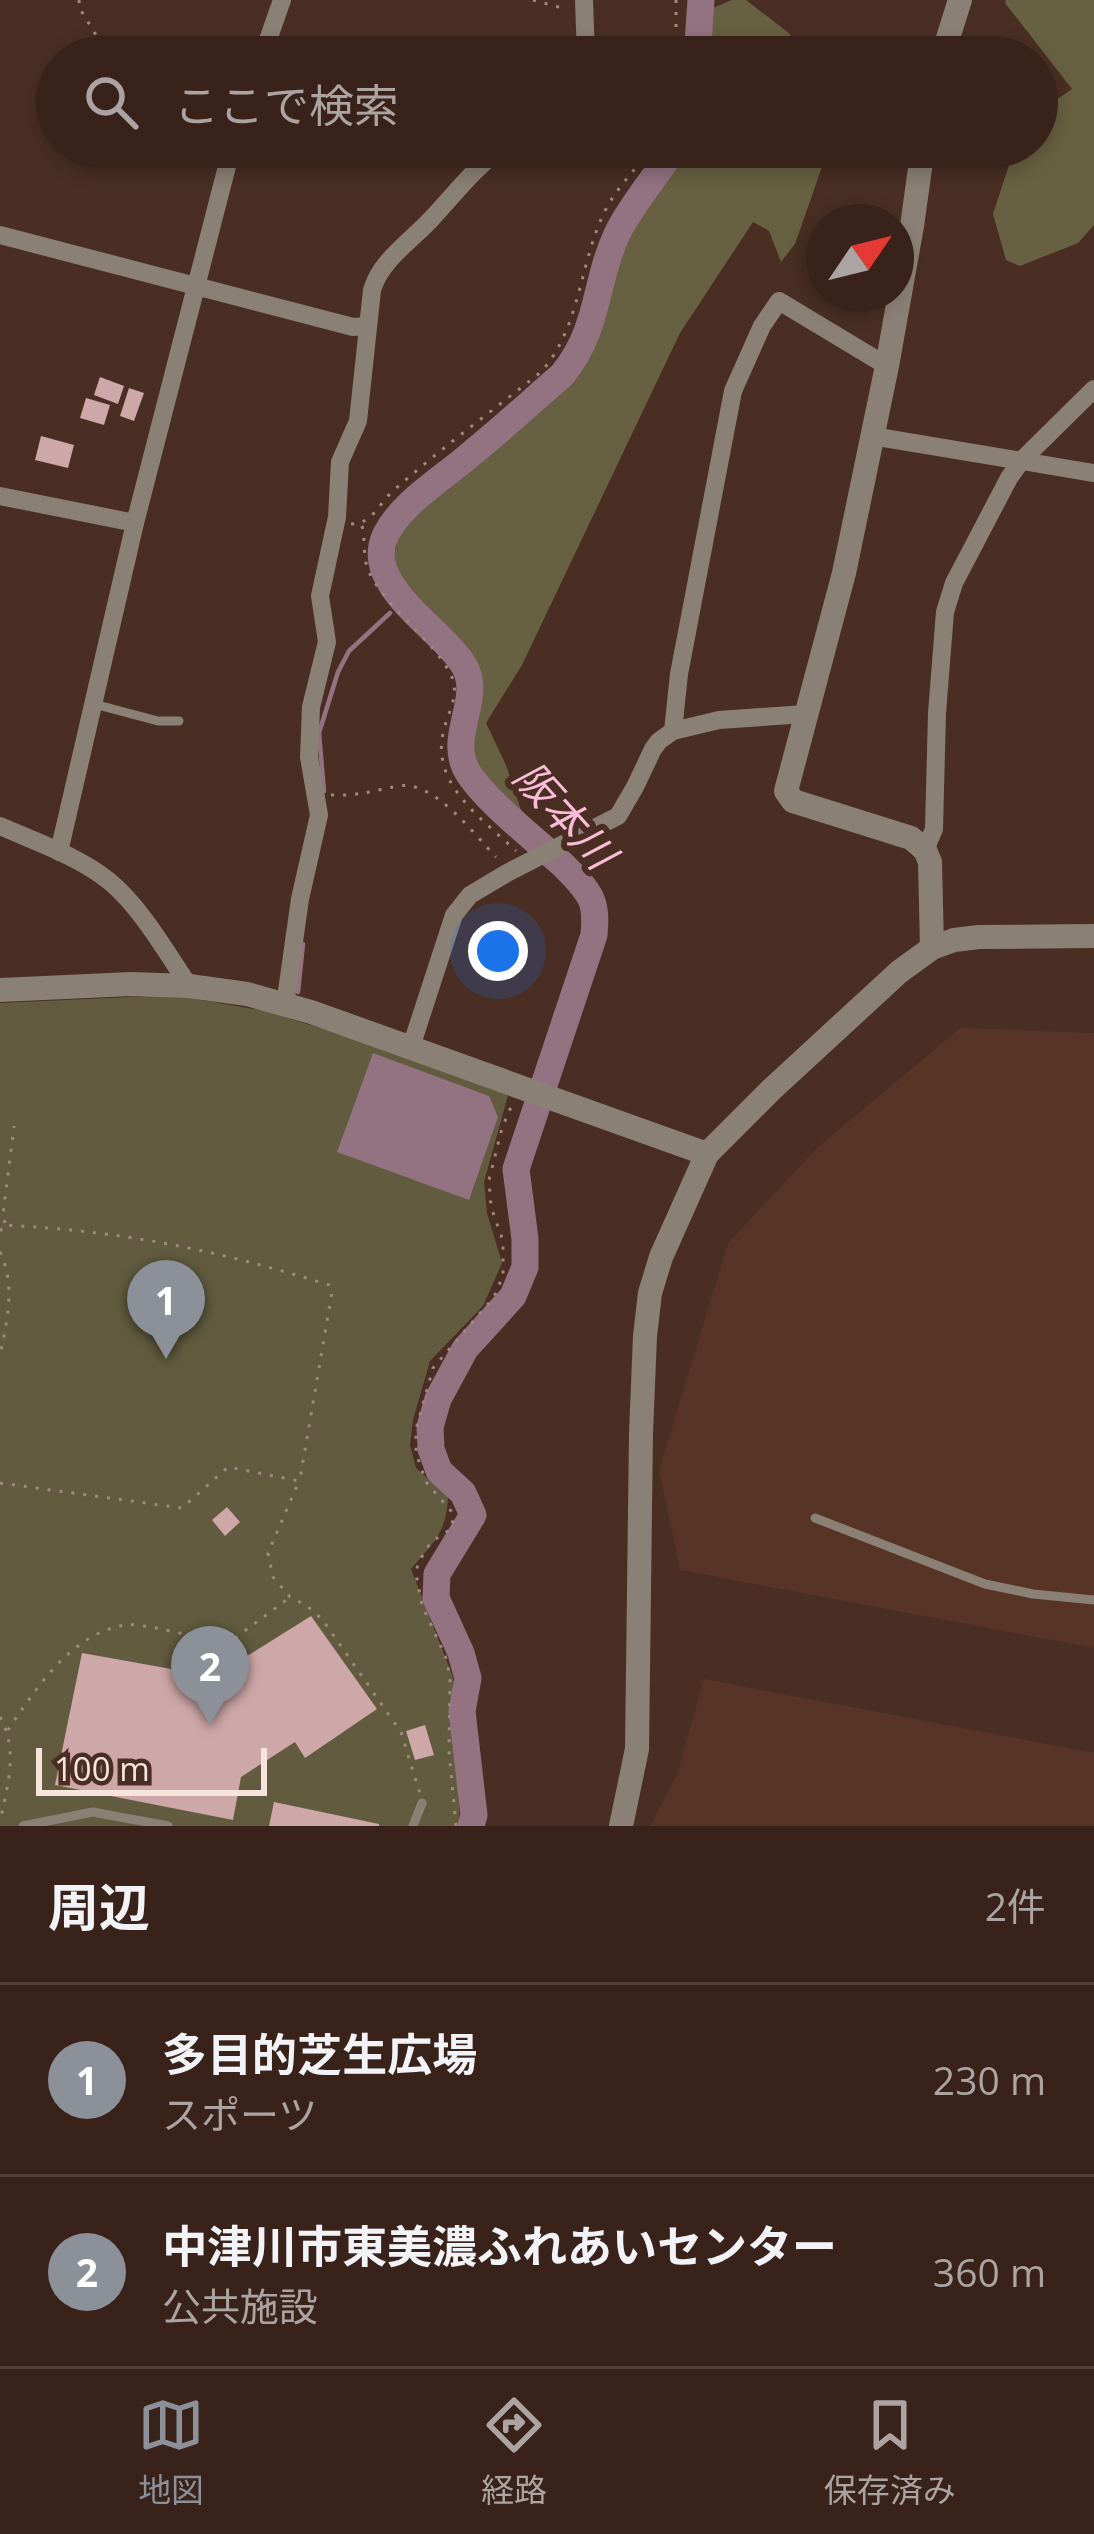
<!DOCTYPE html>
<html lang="ja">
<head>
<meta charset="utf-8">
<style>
	:root { --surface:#38221a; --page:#432f27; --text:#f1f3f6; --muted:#aba4a2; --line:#523f39; --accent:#8c9099 }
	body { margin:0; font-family:"Open Sans","Noto Sans JP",sans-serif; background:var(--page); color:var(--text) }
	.compass { position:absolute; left:806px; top:204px; width:108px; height:108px; border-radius:50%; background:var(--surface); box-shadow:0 6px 18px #0003; rotate:55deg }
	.scale { position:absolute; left:36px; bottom:30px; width:231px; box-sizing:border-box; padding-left:12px; border:6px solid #f7e4dd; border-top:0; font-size:33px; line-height:42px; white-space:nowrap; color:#f7e4dd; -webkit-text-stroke:9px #4a2e23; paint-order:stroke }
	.you { position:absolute; left:498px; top:951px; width:42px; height:42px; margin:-30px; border:9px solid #fff; border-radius:50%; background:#1a73e8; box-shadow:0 0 0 18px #1a73e833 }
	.badge { display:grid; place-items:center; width:78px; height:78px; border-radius:50%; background:var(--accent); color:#fff; font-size:39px; font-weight:700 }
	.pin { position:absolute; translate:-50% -99px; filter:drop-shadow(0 3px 6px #0008) }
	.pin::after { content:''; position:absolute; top:63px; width:42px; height:36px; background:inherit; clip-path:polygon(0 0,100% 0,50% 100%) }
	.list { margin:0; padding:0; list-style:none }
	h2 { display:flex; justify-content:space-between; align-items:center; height:156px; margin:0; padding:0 48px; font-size:51px }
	h2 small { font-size:39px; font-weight:400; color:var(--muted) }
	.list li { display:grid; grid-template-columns:78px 1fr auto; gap:36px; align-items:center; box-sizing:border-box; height:192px; padding:0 48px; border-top:3px solid var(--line) }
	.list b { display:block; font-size:45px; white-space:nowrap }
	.list p { margin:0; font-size:39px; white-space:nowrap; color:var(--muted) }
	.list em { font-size:39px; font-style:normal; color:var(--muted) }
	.icon { flex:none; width:66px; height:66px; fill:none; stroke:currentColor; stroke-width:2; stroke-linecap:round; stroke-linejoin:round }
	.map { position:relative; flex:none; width:1094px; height:1826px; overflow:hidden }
	.search { position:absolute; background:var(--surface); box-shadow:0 6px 18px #0003; left:36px; right:36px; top:36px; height:132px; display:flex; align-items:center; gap:30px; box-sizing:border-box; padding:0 42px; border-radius:66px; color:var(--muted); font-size:45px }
	.sheet { height:540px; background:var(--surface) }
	nav { display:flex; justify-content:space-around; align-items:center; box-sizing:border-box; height:168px; border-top:3px solid var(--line); background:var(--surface); font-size:33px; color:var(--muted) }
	nav a { display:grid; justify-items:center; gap:6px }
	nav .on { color:var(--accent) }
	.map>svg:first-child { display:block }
	.built { fill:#573426 }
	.green { fill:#625b3f }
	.forest { fill:#686042 }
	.water { fill:#937281 }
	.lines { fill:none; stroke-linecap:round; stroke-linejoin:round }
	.stream { stroke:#937281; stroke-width:4.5 }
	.river { stroke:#937281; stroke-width:27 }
	.building { fill:#cea7a8 }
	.path { stroke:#a08980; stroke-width:3; stroke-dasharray:3 9; stroke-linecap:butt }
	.service { stroke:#8b8075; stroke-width:9 }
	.minor { stroke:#8b8075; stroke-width:18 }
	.tertiary { stroke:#8b8075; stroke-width:24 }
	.labels { text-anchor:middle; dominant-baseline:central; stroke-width:12; stroke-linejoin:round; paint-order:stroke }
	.water-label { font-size:42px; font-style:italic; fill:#f9bdd8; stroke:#4a2e23 }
</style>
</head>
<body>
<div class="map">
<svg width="1094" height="1826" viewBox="0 0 1094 1826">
	<rect width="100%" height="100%" fill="#4a2e23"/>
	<!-- built -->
	<g class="built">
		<polygon points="960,1028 1094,1033 1094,1648 680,1570 659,1470 728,1243 817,1148"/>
		<polygon points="704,1679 1094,1753 1094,1826 650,1826 677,1774"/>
	</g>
	<!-- green -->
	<path class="green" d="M173,995L265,1011L368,1043L509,1092L484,1182L487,1213L502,1263L483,1306L430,1361L413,1420L410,1445L416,1468L448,1496C447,1533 433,1543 411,1569L453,1677L460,1826H0V1003Z"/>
	<!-- forest -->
	<g class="forest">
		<polygon points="732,0 746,0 790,34 792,57 705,57 710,9"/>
		<polygon points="1006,0 1094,0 1094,225 1078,243 1020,266 1006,260 993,214 1015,147 1037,147 1037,113 1072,89 1005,3"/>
		<polygon points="685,147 829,147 795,244 781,262 769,231 753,222 680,333 522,665 486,723 506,765 522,813 494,788 465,746 478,678 423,610 393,566 400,519 567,378 585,356 595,333 620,243 640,209"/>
	</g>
	<!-- water -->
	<polygon class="water" points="373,1053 489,1096 498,1117 469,1200 337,1152"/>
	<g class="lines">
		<!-- stream -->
		<g class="stream">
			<polyline points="399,601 402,596"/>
			<polyline points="324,791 319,733 338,672 349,651 390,613"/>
			<polyline points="298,992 303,944"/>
		</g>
		<!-- river -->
		<g class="river">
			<polyline points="697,57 701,0"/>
			<path d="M471,1826L474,1815L462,1711L468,1678L461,1653L436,1598L437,1574L473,1515L463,1493L439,1471L431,1449L430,1427L438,1399L465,1349L513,1296L525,1267V1239L516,1169L594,935C595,923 596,910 591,899C585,886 572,874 562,864C538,842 477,794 465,767C449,731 486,694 461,661C438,630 398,606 384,570C380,558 380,546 386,534C403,501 444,478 472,453C503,428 532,401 562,375C600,329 594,283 617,234C632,203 657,176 675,147"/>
		</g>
	</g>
	<!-- building -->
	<g class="building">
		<polygon points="100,377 124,386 118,404 94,395"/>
		<polygon points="129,388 144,393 134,421 120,416"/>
		<polygon points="86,398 110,405 104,425 80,418"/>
		<polygon points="41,436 74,445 68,468 35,460"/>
		<polygon points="227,1507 240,1522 225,1536 212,1520"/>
		<polygon points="311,1616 377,1709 305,1758 295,1742 241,1777 233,1820 55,1785 82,1653 244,1682 247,1656"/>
		<polygon points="425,1725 434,1755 415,1760 406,1731"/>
		<polygon points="274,1802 379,1824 379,1826 269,1826"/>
	</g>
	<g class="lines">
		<!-- path -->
		<g class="path">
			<polyline points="79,0 80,9 104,48 131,57"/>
			<polyline points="533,0 566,9"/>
			<polyline points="676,0 676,57"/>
			<path d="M351,524C373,524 378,504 393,491C440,449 492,411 541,372C580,328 579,267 603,215C615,189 635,170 653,147"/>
			<path d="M362,526C366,541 362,557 369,572C386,608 434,640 451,675C460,694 449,710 444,729C429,784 482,818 516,851"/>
			<path d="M331,795C359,796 372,791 398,786C433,779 474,834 496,857"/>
			<polyline points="5,1223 3,1214 14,1126"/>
			<path d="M0,1231L5,1225C121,1231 218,1250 329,1285L332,1292L300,1479"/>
			<path d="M0,1252C16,1284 7,1322 0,1355"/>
			<polyline points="0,1483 182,1508 228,1467 299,1481 268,1553 273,1577 290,1597 307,1606 322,1619 401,1732 420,1794"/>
			<path d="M0,1717C19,1750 7,1787 0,1822"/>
			<path d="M8,1730C36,1689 70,1634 125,1625C141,1622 207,1640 227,1644L289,1598"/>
			<polyline points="456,1826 449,1751 450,1677 446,1658 422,1605 416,1574 418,1563 431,1542 451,1529 453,1520 451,1511 426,1482 416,1453 416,1429 433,1368 494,1297 503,1276 503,1241 491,1207 489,1180 502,1128 511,1107"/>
		</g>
		<!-- service -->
		<g class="service">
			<polyline points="94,704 158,721 179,721"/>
			<polyline points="815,1518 985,1584 1033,1594 1094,1600"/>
			<polyline points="23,1826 93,1812 168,1826"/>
			<polyline points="413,1826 422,1803"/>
		</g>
		<!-- minor -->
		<g class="minor">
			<polyline points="584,0 586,57"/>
			<polyline points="262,57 282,0"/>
			<polyline points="0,235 353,327 368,326"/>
			<polyline points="872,436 1094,473"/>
			<polyline points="0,496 135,523"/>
			<polyline points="673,731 679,674 733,391 762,326 779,301 887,366"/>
			<path d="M0,826C36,842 78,856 109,881C140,906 167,953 189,986"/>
			<polyline points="925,850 934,829 937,713 945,612 954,583 1009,478 1021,461 1094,389"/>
			<polyline points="59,852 135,523 232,147"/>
			<path d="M285,1005L300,899L319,815L309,757L311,707L327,642L320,596L337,517L340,462L358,421L372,290C381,259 413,240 434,216C458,190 473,170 502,147"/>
			<polyline points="411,1047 454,915 470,895 507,873 618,816 635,787 653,749 659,741 673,731 719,720 805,714"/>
		</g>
		<!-- tertiary -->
		<g class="tertiary">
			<polyline points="942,57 960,0"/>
			<polyline points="923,147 912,226 887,366 844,573 786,791 793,801 911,838 925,850 930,862 932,948"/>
			<polyline points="0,990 131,984 189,986 247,994 311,1012 707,1154"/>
			<polyline points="621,1826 637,1749 641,1433 645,1336 650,1293 661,1257 707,1154 772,1089 899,972 932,948 954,940 979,937 1094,936"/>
		</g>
	</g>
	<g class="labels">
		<!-- water labels -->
		<g class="water-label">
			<text transform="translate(566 814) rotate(48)">阪本川</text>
		</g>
	</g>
</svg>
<svg class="compass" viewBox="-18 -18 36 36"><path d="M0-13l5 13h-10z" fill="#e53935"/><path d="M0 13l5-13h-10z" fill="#aba4a2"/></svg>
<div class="scale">100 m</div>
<div class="you"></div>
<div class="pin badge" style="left:166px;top:1359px">1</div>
<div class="pin badge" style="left:210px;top:1725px">2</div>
<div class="search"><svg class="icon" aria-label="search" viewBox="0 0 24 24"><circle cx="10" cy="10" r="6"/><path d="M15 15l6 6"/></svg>ここで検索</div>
</div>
<section class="sheet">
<h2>周辺<small>2件</small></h2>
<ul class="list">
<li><span class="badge">1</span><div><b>多目的芝生広場</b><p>スポーツ</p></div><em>230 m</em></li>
<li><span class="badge">2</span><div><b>中津川市東美濃ふれあいセンター</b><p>公共施設</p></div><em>360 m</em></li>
</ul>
</section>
<nav>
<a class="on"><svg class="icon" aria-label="map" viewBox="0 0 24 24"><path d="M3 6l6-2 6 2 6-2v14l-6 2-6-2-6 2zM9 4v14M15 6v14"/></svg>地図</a>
<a><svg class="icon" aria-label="directions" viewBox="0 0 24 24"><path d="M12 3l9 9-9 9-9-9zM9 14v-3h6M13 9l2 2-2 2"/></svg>経路</a>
<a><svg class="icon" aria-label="saved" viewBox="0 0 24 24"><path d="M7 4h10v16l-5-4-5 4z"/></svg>保存済み</a>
</nav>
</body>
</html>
